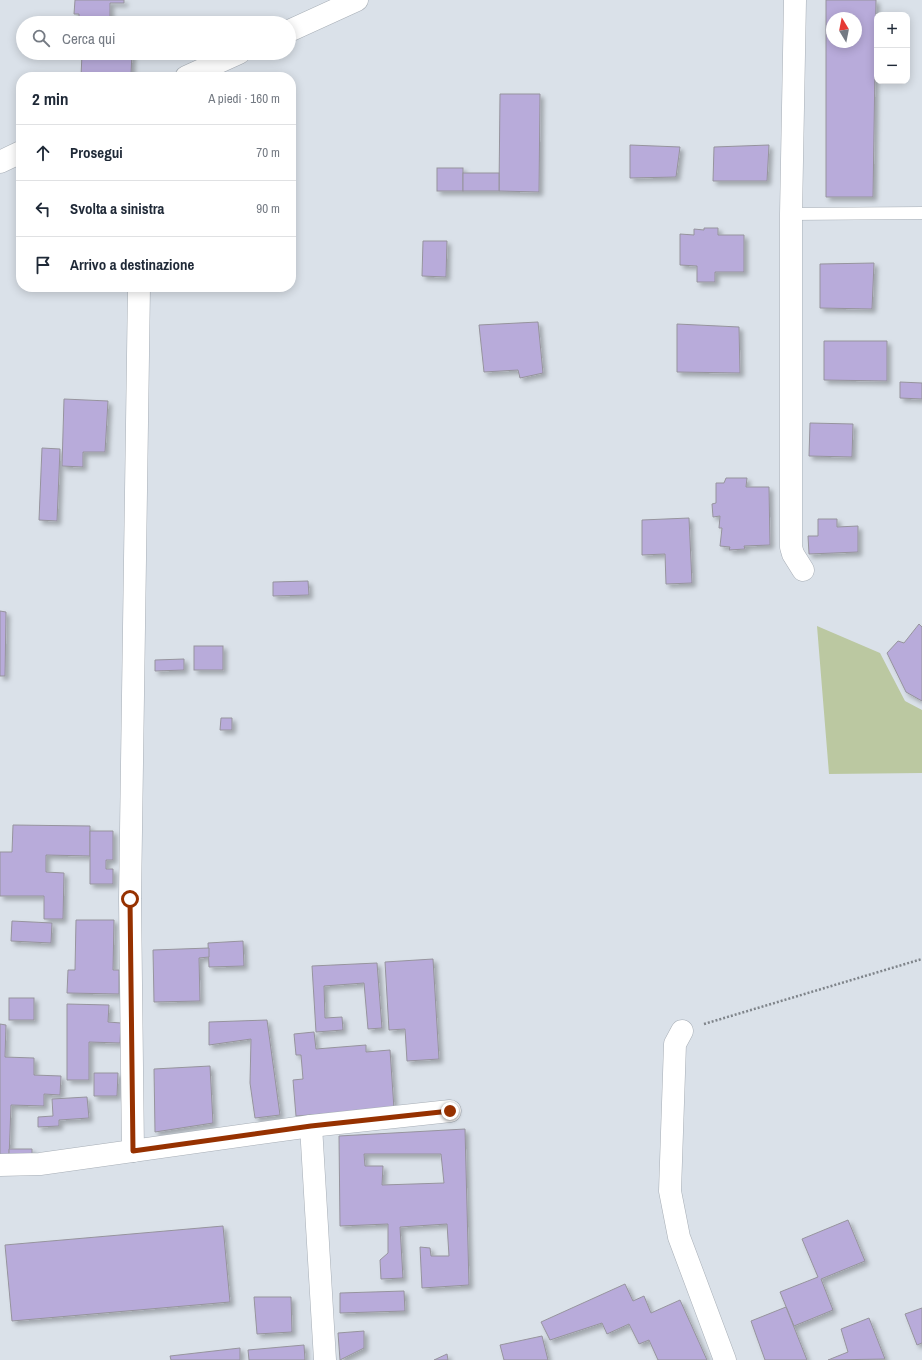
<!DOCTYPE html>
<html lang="it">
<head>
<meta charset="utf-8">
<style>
	:root { --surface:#fff; --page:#f6f6f7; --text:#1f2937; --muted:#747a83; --line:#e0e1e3 }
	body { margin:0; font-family:"Archivo Narrow",sans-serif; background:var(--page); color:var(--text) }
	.controls { position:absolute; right:12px; top:12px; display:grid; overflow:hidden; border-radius:8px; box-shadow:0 2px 10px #0003 }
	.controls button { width:36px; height:36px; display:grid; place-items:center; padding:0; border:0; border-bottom:1px solid var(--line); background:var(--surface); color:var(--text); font:20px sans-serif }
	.compass { position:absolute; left:826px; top:12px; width:36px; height:36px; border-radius:50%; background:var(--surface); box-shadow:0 2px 10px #0003; rotate:350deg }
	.stop { position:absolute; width:12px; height:12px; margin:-9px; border:3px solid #963100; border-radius:50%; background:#fff }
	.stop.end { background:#963100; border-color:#fff; box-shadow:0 1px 4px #0008 }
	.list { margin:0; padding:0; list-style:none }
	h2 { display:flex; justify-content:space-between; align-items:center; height:52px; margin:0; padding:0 16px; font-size:17px }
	h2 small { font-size:13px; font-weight:400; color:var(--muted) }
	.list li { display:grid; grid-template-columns:26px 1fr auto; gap:12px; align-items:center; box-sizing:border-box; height:56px; padding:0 16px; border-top:1px solid var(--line) }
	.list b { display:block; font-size:15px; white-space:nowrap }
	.list em { font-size:13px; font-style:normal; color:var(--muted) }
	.icon { flex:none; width:22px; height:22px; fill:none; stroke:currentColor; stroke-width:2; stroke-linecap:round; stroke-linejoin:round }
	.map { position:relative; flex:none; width:922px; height:1360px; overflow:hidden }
	.search { position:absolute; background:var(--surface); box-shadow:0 2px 10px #0003; left:16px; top:16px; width:280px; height:44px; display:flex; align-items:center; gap:10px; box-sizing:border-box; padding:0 14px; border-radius:22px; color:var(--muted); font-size:15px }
	.panel { position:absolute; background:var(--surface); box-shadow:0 2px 10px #0003; left:16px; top:72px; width:280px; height:220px; border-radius:16px }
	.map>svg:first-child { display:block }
	.green { fill:#bbc8a1 }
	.building { fill:#b8abda; stroke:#96949d; fill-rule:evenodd; filter:url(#shadow) }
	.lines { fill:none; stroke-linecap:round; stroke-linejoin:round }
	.service-casing { stroke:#a7aeb6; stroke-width:13 }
	.minor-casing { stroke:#a7aeb6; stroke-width:23 }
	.path { stroke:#7f848a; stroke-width:2.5; stroke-dasharray:2 2; stroke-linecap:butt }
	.service { stroke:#fff; stroke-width:12 }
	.minor { stroke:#fff; stroke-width:22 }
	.route { stroke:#963100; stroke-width:5 }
</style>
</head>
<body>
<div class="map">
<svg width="922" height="1360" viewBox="0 0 922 1360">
	<defs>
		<filter id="shadow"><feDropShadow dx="3.5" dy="3.5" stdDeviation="2" flood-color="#0004"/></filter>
	</defs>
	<rect width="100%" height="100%" fill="#dae1e9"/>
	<!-- green -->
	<polygon class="green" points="817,626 880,653 905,701 922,710 922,773 829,774"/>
	<!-- building -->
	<g class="building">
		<polygon points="75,0 124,0 124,3 110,3 110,23 79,23 79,14 74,14"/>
		<path d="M826,0H876L873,197H826ZM832,18H856V42H832Z"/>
		<polygon points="82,53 132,53 131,74 122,77 81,77"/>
		<polygon points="500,94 540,94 539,192 499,191"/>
		<polygon points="630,145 680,147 676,177 630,178"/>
		<polygon points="769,145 767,181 713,181 714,147"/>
		<rect x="437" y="168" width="26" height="23"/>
		<rect x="463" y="173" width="36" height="18"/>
		<polygon points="704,228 718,228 718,235 744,235 744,272 715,272 715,282 697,282 697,266 680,265 680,234 694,235 694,229 704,230"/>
		<polygon points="423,241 447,241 446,277 422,276"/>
		<polygon points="874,263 872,309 820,308 820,264"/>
		<polygon points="538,322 543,373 520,378 518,370 484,372 479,325"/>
		<polygon points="677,324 739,327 740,373 677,372"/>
		<polygon points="824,341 887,341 887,381 824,380"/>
		<polygon points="900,382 922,383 922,399 900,398"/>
		<polygon points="64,399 108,401 105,452 83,452 83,467 62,466"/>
		<polygon points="810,423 853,424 852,457 809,456"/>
		<polygon points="42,448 60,449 57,521 39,520"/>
		<polygon points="726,478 747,478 746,487 769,487 770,545 744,546 745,549 729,550 730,547 720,546 722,528 719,528 720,516 713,517 712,504 716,503 716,483 724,483"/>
		<polygon points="689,518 692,583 666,584 665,554 642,555 642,520"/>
		<polygon points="818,519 837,519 837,527 858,526 858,552 809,554 808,536 818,536"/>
		<polygon points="308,581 309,595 273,596 273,582"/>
		<polygon points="0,611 6,612 5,676 0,676"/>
		<polygon points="919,624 922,627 922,701 906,692 887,653 898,641 904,643"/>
		<rect x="194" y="646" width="29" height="24"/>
		<polygon points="184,659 184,670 155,671 155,660"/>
		<polygon points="221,718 232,718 232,730 220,730"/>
		<polygon points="13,825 90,826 90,856 46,855 46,872 64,873 63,919 44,919 44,896 0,896 0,852 12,852"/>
		<polygon points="90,831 113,831 113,860 106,860 106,869 113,869 113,884 90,884"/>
		<polygon points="76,920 114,920 113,970 119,970 119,994 67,993 68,970 75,970"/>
		<polygon points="12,921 52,923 51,943 11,941"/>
		<polygon points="243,941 244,966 209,967 208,943"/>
		<polygon points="209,948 209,957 199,958 200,1001 154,1002 153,950"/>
		<polygon points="433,959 439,1059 407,1061 405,1029 389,1030 385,962"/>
		<polygon points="377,963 382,1028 368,1029 364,983 324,986 325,1018 342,1017 343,1030 316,1032 312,966"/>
		<rect x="9" y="998" width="25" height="22"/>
		<polygon points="67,1004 109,1005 108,1022 121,1023 120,1043 89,1042 89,1080 67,1080"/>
		<polygon points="267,1020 280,1115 255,1118 250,1083 251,1039 209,1045 209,1022"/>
		<polygon points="0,1024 6,1025 5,1057 34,1058 34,1075 61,1076 60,1095 44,1094 44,1106 11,1105 9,1158 0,1157"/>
		<polygon points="314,1032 316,1049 366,1045 366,1052 390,1050 394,1109 296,1116 293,1080 303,1079 301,1055 296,1055 294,1034"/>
		<polygon points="210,1066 213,1123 155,1132 154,1069"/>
		<polygon points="94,1073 118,1073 117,1096 94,1096"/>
		<polygon points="87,1097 89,1118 59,1120 59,1126 38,1127 38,1117 53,1116 52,1099"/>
		<path d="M465,1129L469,1285L422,1288L420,1247L430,1248L431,1256H449L447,1224L400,1227L403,1278L381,1279L380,1260L388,1253V1224L340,1226L339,1136ZM364,1154H441L444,1183L382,1185L383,1166H365Z"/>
		<polygon points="9,1149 32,1149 32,1157 9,1158"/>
		<polygon points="848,1220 865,1261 821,1279 833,1310 794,1326 780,1292 818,1277 802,1239"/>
		<polygon points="223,1226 230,1302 12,1321 5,1245"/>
		<polygon points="625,1284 633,1301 644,1296 651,1313 680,1300 707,1360 658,1360 649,1340 639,1344 629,1324 607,1334 602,1323 550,1340 541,1322"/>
		<polygon points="404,1291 405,1311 340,1313 340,1293"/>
		<polygon points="254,1297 291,1297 292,1332 257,1334"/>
		<polygon points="786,1307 807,1360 765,1360 751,1321"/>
		<polygon points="922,1308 922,1343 917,1345 905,1314"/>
		<polygon points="869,1318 885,1359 828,1360 848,1352 841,1329"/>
		<polygon points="364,1331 364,1348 340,1360 338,1333"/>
		<polygon points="542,1336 548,1360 504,1360 500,1345"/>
		<polygon points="304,1345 305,1360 249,1360 248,1350"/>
		<polygon points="240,1348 240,1360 171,1360 170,1356"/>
		<polygon points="447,1354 448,1360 434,1360"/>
	</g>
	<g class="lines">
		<!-- service casing -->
		<g class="service-casing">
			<polyline id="service" points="791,214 922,213"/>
		</g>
		<!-- minor casing -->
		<g class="minor-casing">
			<g id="minor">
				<polyline points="795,0 791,214 791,547 793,554 803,570"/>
				<polyline points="289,31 357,0"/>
				<polyline points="186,77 239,53"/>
				<polyline points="0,162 21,152"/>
				<polyline points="682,1031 675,1044 670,1191 679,1237 725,1360"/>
				<polyline points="311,1126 325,1360"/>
				<polyline points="133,1151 130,899 139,287"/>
				<polyline points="0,1165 40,1164 311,1126 450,1111"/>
			</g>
		</g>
		<!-- path -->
		<polyline class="path" points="704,1024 922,959"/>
		<!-- service -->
		<use href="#service" class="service"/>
		<!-- minor -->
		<use href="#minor" class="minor"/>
	</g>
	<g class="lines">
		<!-- route -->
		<polyline class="route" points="130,899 133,1151 311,1126 450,1111"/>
	</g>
</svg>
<div class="controls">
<button>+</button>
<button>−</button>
</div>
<svg class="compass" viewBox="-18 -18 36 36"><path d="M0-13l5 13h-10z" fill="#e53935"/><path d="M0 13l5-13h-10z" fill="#747a83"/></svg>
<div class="stop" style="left:130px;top:899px"></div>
<div class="stop end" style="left:450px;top:1111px"></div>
<div class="search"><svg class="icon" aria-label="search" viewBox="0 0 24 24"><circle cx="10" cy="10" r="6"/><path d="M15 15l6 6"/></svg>Cerca qui</div>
<section class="panel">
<h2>2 min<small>A piedi · 160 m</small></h2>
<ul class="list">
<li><svg class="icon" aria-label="ahead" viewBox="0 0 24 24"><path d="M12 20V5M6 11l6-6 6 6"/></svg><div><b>Prosegui</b></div><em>70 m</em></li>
<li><svg class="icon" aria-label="left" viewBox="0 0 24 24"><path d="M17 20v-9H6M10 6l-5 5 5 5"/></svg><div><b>Svolta a sinistra</b></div><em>90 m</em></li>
<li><svg class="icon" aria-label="arrive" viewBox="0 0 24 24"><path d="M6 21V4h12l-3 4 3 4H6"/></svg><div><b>Arrivo a destinazione</b></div></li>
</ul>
</section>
</div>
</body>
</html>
